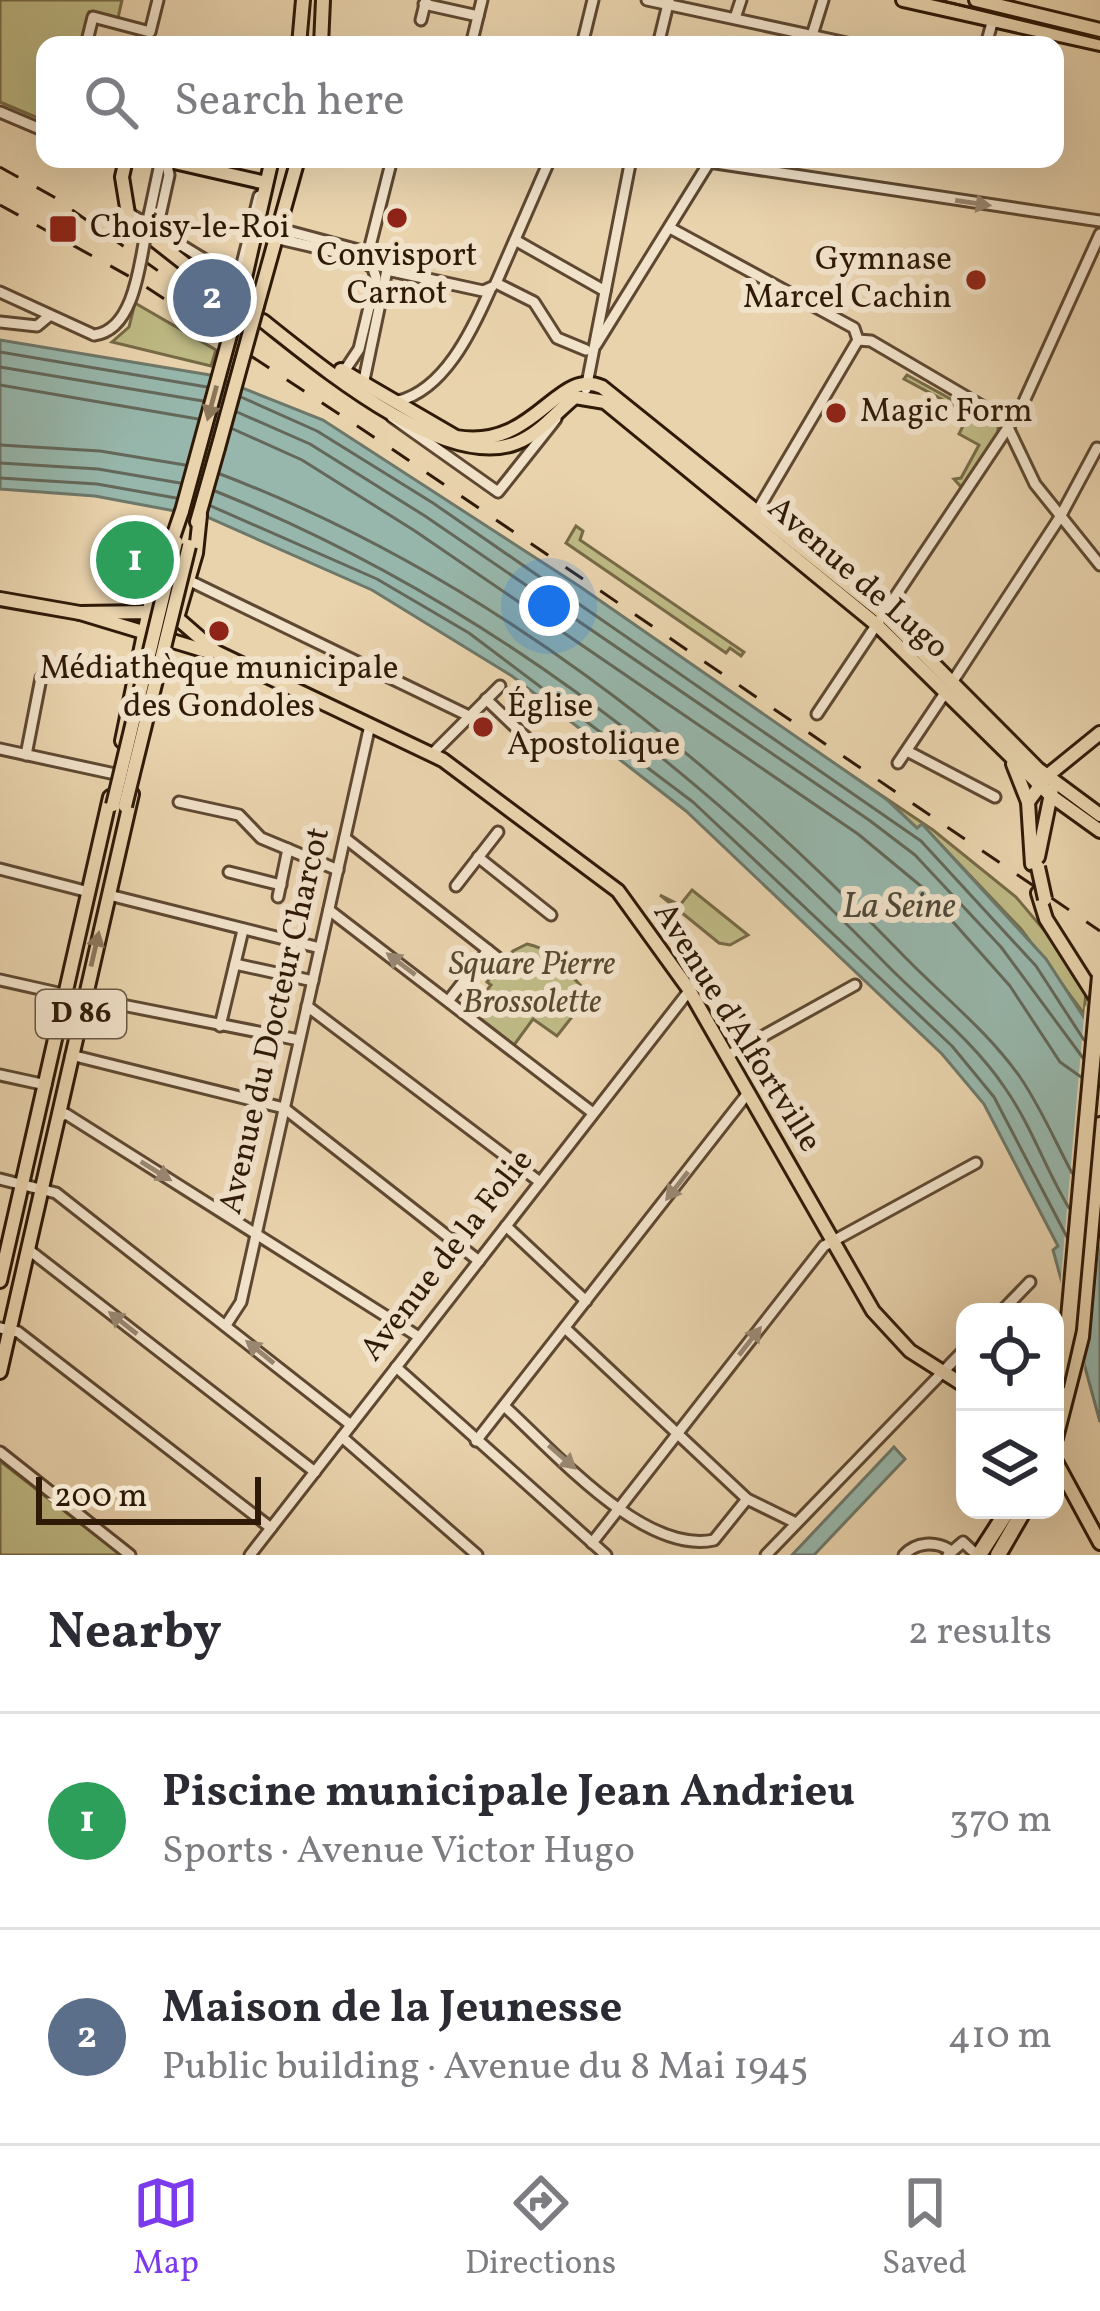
<!DOCTYPE html>
<html lang="en">
<head>
<meta charset="utf-8">
<style>
	:root { --surface:#fff; --page:#f7f7f7; --text:#2b2b33; --muted:#7c7c81; --line:#e1e1e2; --accent:#7c3aed }
	body { margin:0; font-family:Vollkorn,serif; background:var(--page); color:var(--text) }
	.controls { position:absolute; right:36px; bottom:36px; display:grid; overflow:hidden; border-radius:24px; box-shadow:0 12px 48px #0002 }
	.controls button { width:108px; height:108px; display:grid; place-items:center; padding:0; border:0; border-bottom:3px solid var(--line); background:var(--surface); color:var(--text); font:60px sans-serif }
	.scale { position:absolute; left:36px; bottom:30px; width:225px; box-sizing:border-box; padding-left:12px; border:6px solid #2f1a08; border-top:0; font-size:33px; line-height:42px; white-space:nowrap; color:#2f1a08; -webkit-text-stroke:9px #f1e2ca; paint-order:stroke }
	.you { position:absolute; left:549px; top:606px; width:42px; height:42px; margin:-30px; border:9px solid #fff; border-radius:50%; background:#1a73e8; box-shadow:0 0 0 18px #1a73e833 }
	.badge { display:grid; place-items:center; width:78px; height:78px; border-radius:50%; background:var(--accent); color:#fff; font-size:39px; font-weight:700 }
	.pin { position:absolute; translate:-50% -50%; border:6px solid #fff; box-shadow:0 3px 12px #0006 }
	.list { margin:0; padding:0; list-style:none }
	h2 { display:flex; justify-content:space-between; align-items:center; height:156px; margin:0; padding:0 48px; font-size:51px }
	h2 small { font-size:39px; font-weight:400; color:var(--muted) }
	.list li { display:grid; grid-template-columns:78px 1fr auto; gap:36px; align-items:center; box-sizing:border-box; height:216px; padding:0 48px; border-top:3px solid var(--line) }
	.list b { display:block; font-size:45px; white-space:nowrap }
	.list p { margin:0; font-size:39px; white-space:nowrap; color:var(--muted) }
	.list em { font-size:39px; font-style:normal; color:var(--muted) }
	.icon { flex:none; width:66px; height:66px; fill:none; stroke:currentColor; stroke-width:2; stroke-linecap:round; stroke-linejoin:round }
	.map { position:relative; flex:none; width:1100px; height:1555px; overflow:hidden }
	.search { position:absolute; background:var(--surface); box-shadow:0 12px 48px #0002; left:36px; right:36px; top:36px; height:132px; display:flex; align-items:center; gap:30px; box-sizing:border-box; padding:0 42px; border-radius:24px; color:var(--muted); font-size:45px }
	.sheet { height:588px; background:var(--surface) }
	nav { display:flex; justify-content:space-around; align-items:center; box-sizing:border-box; height:168px; border-top:3px solid var(--line); background:var(--surface); font-size:33px; color:var(--muted) }
	nav a { display:grid; justify-items:center; gap:6px }
	nav .on { color:var(--accent) }
	.map>svg:first-child { display:block }
	.green { fill:#beba85; stroke:#766a46; stroke-width:3 }
	.water { fill:#97b7ac; stroke:#6d786a; stroke-width:3 }
	.pier { fill:#e9d3ad }
	.lines { fill:none; stroke-linecap:round; stroke-linejoin:round }
	.shore { stroke:#63685a; stroke-width:3 }
	.major-tunnel { stroke:#c4ae8c; stroke-width:12; stroke-dasharray:12 6; stroke-linecap:butt }
	.minor-casing { stroke:#5e4831; stroke-width:15 }
	.major-casing { stroke:#2f1a08; stroke-width:18 }
	.highway-casing { stroke:#2f1a08; stroke-width:20 }
	.minor { stroke:#f1e2ca; stroke-width:9 }
	.major { stroke:#e9d3ad; stroke-width:12 }
	.highway { stroke:#e9d3ad; stroke-width:14 }
	.tram { stroke:#2f1a08; stroke-width:3 }
	.rail { stroke:#2f1a08; stroke-width:3; stroke-dasharray:21 21; stroke-linecap:butt }
	.minor-bridge-casing { stroke:#5e4831; stroke-width:15; stroke-linecap:butt }
	.major-bridge-casing { stroke:#2f1a08; stroke-width:18; stroke-linecap:butt }
	.highway-bridge-casing { stroke:#2f1a08; stroke-width:20; stroke-linecap:butt }
	.minor-bridge { stroke:#f1e2ca; stroke-width:9 }
	.major-bridge { stroke:#e9d3ad; stroke-width:12 }
	.highway-bridge { stroke:#e9d3ad; stroke-width:14 }
	.oneway { fill:#9a8873 }
	.oneway2 { fill:#8c765a }
	.poi-dot { fill:#8f2418; stroke:#f1e2ca; stroke-width:4.5 }
	.labels { text-anchor:middle; dominant-baseline:central; stroke-width:12; stroke-linejoin:round; paint-order:stroke }
	.shield { fill:#f1e2ca; stroke:#695642; stroke-width:3 }
	.shield-label { font-size:30px; font-weight:bold; fill:#2f1a08 }
	.poi-label { font-size:33px; fill:#2f1a08; stroke:#f1e2ca; text-anchor:start }
	.street-label { font-size:33px; fill:#2f1a08; stroke:#f1e2ca }
	.park-label { font-size:33px; font-style:italic; fill:#5a4a2e; stroke:#f1e2ca }
	.water-label { font-size:36px; font-style:italic; fill:#4e4939; stroke:#f1e2ca }
</style>
</head>
<body>
<div class="map">
<svg width="1100" height="1555" viewBox="0 0 1100 1555">
	<rect width="100%" height="100%" fill="#e9d3ad"/>
	<filter id="stains"><feTurbulence type="fractalNoise" baseFrequency=".00167" numOctaves="4"/><feColorMatrix values="0 0 0 0 .2 0 0 0 0 .09 0 0 0 0 .02 0 0 0 .5 -.17"/></filter>
	<radialGradient id="worn" r=".72"><stop offset=".6" stop-color="#630" stop-opacity="0"/><stop offset="1" stop-color="#630" stop-opacity=".3"/></radialGradient>
	<!-- green -->
	<g class="green">
		<polygon points="0,0 122,0 118,18 89,12 81,45 45,45 45,121 0,102"/>
		<polygon points="135,303 216,350 211,366 112,342 129,327"/>
		<polygon points="907,375 998,425 998,433 962,488 954,479 961,478 979,445 959,434 969,414 904,379"/>
		<polygon points="576,526 583,531 580,540 744,652 741,656 730,648 726,653 566,543"/>
		<polygon points="768,719 933,830 1016,897 1087,981 1084,1014 1021,929 922,825 917,828 886,799"/>
		<polygon points="692,890 748,935 730,945 719,943 660,895 680,905"/>
		<path d="M527,944C558,950 567,976 590,994L557,1036L533,1019L514,1045L471,1011L491,985L487,982L513,951Z"/>
		<polygon points="0,1462 0,1461 121,1555 0,1555"/>
	</g>
	<!-- water -->
	<g class="water">
		<polygon points="0,340 210,375 323,420 579,586 886,799 917,828 922,824 1046,959 1100,1042 1100,1422 1053,1250 1058,1246 984,1104 942,1054 686,811 512,676 372,590 207,517 95,496 0,489"/>
		<polygon points="894,1447 905,1459 814,1555 792,1555"/>
	</g>
	<!-- pier -->
	<polygon class="pier" points="1085,1005 1100,1031 1100,1242 1083,1378 1060,1288"/>
	<g class="lines">
		<!-- shore -->
		<g class="shore">
			<polyline points="0,352 207,387"/>
			<polyline points="0,367 203,401"/>
			<polyline points="0,385 198,419"/>
			<polyline points="241,397 317,431 433,503 921,841 1036,966 1084,1040"/>
			<polyline points="237,412 310,444 425,516 869,820 915,855 1001,947 1083,1058"/>
			<polyline points="233,429 302,460 415,531 858,834 922,887 1010,986 1060,1062 1081,1077"/>
			<polyline points="0,445 100,451 185,465"/>
			<polyline points="0,463 98,469 180,483"/>
			<path d="M220,474C483,574 706,752 900,952C940,994 986,1029 1020,1077C1040,1106 1055,1141 1072,1173"/>
			<polyline points="0,478 97,484 176,498"/>
			<path d="M215,491C476,596 691,763 886,964C926,1005 973,1040 1005,1088C1031,1125 1046,1170 1069,1208"/>
			<polyline points="211,506 377,579 469,633 693,802 952,1046 994,1097 1067,1237"/>
		</g>
		<!-- major-tunnel -->
		<polyline class="major-tunnel" points="208,282 262,320"/>
		<!-- minor casing -->
		<g class="minor-casing">
			<g id="minor">
				<polyline points="647,0 856,45"/>
				<polyline points="424,4 478,16"/>
				<polyline points="735,18 741,0"/>
				<polyline points="421,20 426,0"/>
				<polyline points="86,45 93,17 150,32 158,0"/>
				<polyline points="471,45 482,0"/>
				<polyline points="582,45 593,0"/>
				<polyline points="658,45 669,0"/>
				<polyline points="809,45 823,0"/>
				<polyline points="986,45 993,19"/>
				<polyline points="0,112 45,131"/>
				<polyline points="689,159 1100,221"/>
				<polyline points="150,211 161,159"/>
				<polyline points="127,212 230,275 242,264 259,196"/>
				<polyline points="670,228 854,328 858,340"/>
				<polyline points="157,229 169,175 166,160"/>
				<polyline points="257,234 269,226 381,256 387,270 363,385"/>
				<polyline points="275,238 357,257 373,268 376,278 359,349 343,373"/>
				<polyline points="515,240 605,291"/>
				<polyline points="368,254 392,159"/>
				<polyline points="387,270 483,291 492,287"/>
				<polyline points="496,283 550,159"/>
				<polyline points="496,283 534,302 557,338 586,350"/>
				<polyline points="0,292 94,335"/>
				<polyline points="0,322 37,326 49,316"/>
				<polyline points="858,340 871,341 1004,419 1035,484 1100,565"/>
				<polyline points="596,345 710,161"/>
				<polyline points="586,389 631,159"/>
				<path d="M398,401C444,390 472,331 490,290"/>
				<polyline points="392,417 498,492 556,419"/>
				<polyline points="756,513 858,340"/>
				<polyline points="188,580 469,716"/>
				<polyline points="951,684 1060,517 1097,448"/>
				<polyline points="486,699 536,747"/>
				<polyline points="817,714 1021,408 1100,234"/>
				<polyline points="0,749 115,774"/>
				<polyline points="907,751 995,797"/>
				<polyline points="432,754 500,686"/>
				<polyline points="26,755 41,678"/>
				<polyline points="898,763 945,693"/>
				<polyline points="179,802 239,815 261,838 338,870"/>
				<polyline points="345,838 498,958"/>
				<polyline points="478,857 551,915"/>
				<polyline points="0,869 89,892"/>
				<polyline points="229,872 281,885"/>
				<polyline points="456,886 498,832"/>
				<polyline points="109,895 320,948"/>
				<polyline points="278,897 288,849"/>
				<polyline points="329,910 593,1113"/>
				<polyline points="235,964 313,981"/>
				<polyline points="0,980 67,995"/>
				<polyline points="449,1000 488,950"/>
				<polyline points="83,1005 92,999 299,1040"/>
				<polyline points="307,1006 540,1182"/>
				<polyline points="220,1026 243,930"/>
				<polyline points="71,1055 284,1108 479,1261"/>
				<polyline points="727,1056 855,985"/>
				<polyline points="0,1075 46,1085"/>
				<polyline points="58,1117 66,1114 419,1337"/>
				<polyline points="0,1179 56,1193 351,1425"/>
				<polyline points="506,1226 586,1301"/>
				<polyline points="29,1250 315,1472"/>
				<polyline points="1001,1312 1030,1282"/>
				<polyline points="226,1325 241,1302 370,725"/>
				<polyline points="0,1328 18,1332 271,1528"/>
				<polyline points="565,1328 747,1499 796,1523"/>
				<polyline points="396,1367 606,1555"/>
				<path d="M504,1406C554,1451 643,1555 714,1540L747,1499"/>
				<polyline points="342,1437 477,1555"/>
				<polyline points="476,1441 748,1093"/>
				<polyline points="0,1452 130,1555"/>
				<polyline points="592,1543 824,1246 976,1163"/>
				<polyline points="250,1555 689,991"/>
				<polyline points="766,1555 965,1349"/>
				<path d="M904,1555C916,1542 935,1541 950,1550"/>
				<polyline points="948,1555 963,1542 977,1555"/>
			</g>
		</g>
		<!-- major casing -->
		<g class="major-casing">
			<g id="major">
				<polyline points="903,0 1100,44"/>
				<polyline points="976,0 1100,30"/>
				<polyline points="299,45 303,0"/>
				<polyline points="321,45 323,0"/>
				<polyline points="126,159 122,177 129,220 208,282"/>
				<polyline points="161,159 266,183"/>
				<polyline points="241,295 272,159"/>
				<polyline points="257,306 298,159"/>
				<path d="M263,321C319,365 444,471 516,443C541,433 555,413 575,397L605,402L877,625L1050,795L1100,831"/>
				<path d="M341,370L456,437C535,451 557,366 602,387L884,614L1038,769L1100,815"/>
				<polyline points="197,522 218,448"/>
				<polyline points="0,599 80,613 209,652"/>
				<polyline points="80,613 148,612 177,618 216,652 443,760 618,891 688,988 873,1311 910,1351 965,1386"/>
				<polyline points="177,618 196,553 200,515"/>
				<polyline points="122,741 150,605 182,511"/>
				<polyline points="1013,764 1028,802 1032,864"/>
				<polyline points="1028,802 1047,776 1100,733"/>
				<polyline points="1038,857 1052,789"/>
				<polyline points="1038,893 1046,919 1098,1001"/>
				<polyline points="0,1281 110,797"/>
				<polyline points="0,1372 132,794"/>
				<polyline points="1055,1460 1100,1543"/>
			</g>
		</g>
		<!-- highway casing -->
		<g class="highway-casing">
			<g id="highway">
				<polyline points="1055,1438 1081,1337 1100,1125"/>
				<polyline points="979,1555 1008,1510"/>
				<polyline points="998,1555 1024,1510"/>
			</g>
		</g>
		<!-- minor -->
		<use href="#minor" class="minor"/>
		<!-- major -->
		<use href="#major" class="major"/>
		<!-- highway -->
		<use href="#highway" class="highway"/>
		<!-- tram -->
		<polyline class="tram" points="939,0 1100,39"/>
		<!-- rail -->
		<g class="rail">
			<polyline points="0,167 54,197 233,324"/>
			<polyline points="0,205 134,279 389,447 1100,931"/>
		</g>
		<!-- minor-bridge casing -->
		<g class="minor-bridge-casing">
			<path id="minor-bridge" d="M94,335C139,330 141,247 150,211"/>
		</g>
		<!-- major-bridge casing -->
		<g class="major-bridge-casing">
			<g id="major-bridge">
				<polyline points="218,448 257,306"/>
				<polyline points="182,511 241,295"/>
				<polyline points="113,805 176,542"/>
				<polyline points="125,806 189,546"/>
				<polyline points="1038,867 1045,899"/>
			</g>
		</g>
		<!-- highway-bridge casing -->
		<g class="highway-bridge-casing">
			<polyline id="highway-bridge" points="1055,1386 1068,1329 1100,976"/>
		</g>
		<!-- minor-bridge -->
		<use href="#minor-bridge" class="minor-bridge"/>
		<!-- major-bridge -->
		<use href="#major-bridge" class="major-bridge"/>
		<!-- highway-bridge -->
		<use href="#highway-bridge" class="highway-bridge"/>
	</g>
	<!-- one-way arrows -->
	<defs><path id="oneway-solid" d="M-6-.8H1V-3.2L6.5 0L1 3.2V.8H-6Z" transform="scale(3)"/></defs>
	<g class="oneway">
		<use href="#oneway-solid" transform="translate(973 203) rotate(8)"/>
		<use href="#oneway-solid" transform="translate(401 964) rotate(-143)"/>
		<use href="#oneway-solid" transform="translate(156 1171) rotate(32)"/>
		<use href="#oneway-solid" transform="translate(677 1186) rotate(128)"/>
		<use href="#oneway-solid" transform="translate(123 1323) rotate(-142)"/>
		<use href="#oneway-solid" transform="translate(750 1341) rotate(-52)"/>
		<use href="#oneway-solid" transform="translate(260 1352) rotate(-141)"/>
		<use href="#oneway-solid" transform="translate(562 1457) rotate(41)"/>
	</g>
	<g class="oneway2">
		<use href="#oneway-solid" transform="translate(212 403) rotate(105)"/>
		<use href="#oneway-solid" transform="translate(95 949) rotate(-77)"/>
	</g>
	<!-- markers -->
	<g class="poi-dot">
		<circle cx="397" cy="218" r="12"/>
		<rect x="48" y="214" width="30" height="30" rx="6"/>
		<circle cx="976" cy="280" r="12"/>
		<circle cx="836" cy="413" r="12"/>
		<circle cx="219" cy="631" r="12"/>
		<circle cx="483" cy="727" r="12"/>
	</g>
	<g class="labels">
		<!-- shield labels -->
		<rect class="shield" x="36" y="990" width="90" height="48" rx="9"/>
		<g class="shield-label">
			<text x="81" y="1014">D 86</text>
		</g>
		<!-- poi labels -->
		<g class="poi-label">
			<text x="90" y="229">Choisy-le-Roi</text>
			<text x="397" y="257" text-anchor="middle">Convisport<tspan x="397" dy="38">Carnot</tspan></text>
			<text x="952" y="261" text-anchor="end">Gymnase<tspan x="952" dy="38">Marcel Cachin</tspan></text>
			<text x="860" y="413">Magic Form</text>
			<text x="219" y="670" text-anchor="middle">Médiathèque municipale<tspan x="219" dy="38">des Gondoles</tspan></text>
			<text x="507" y="708">Église<tspan x="507" dy="38">Apostolique</tspan></text>
		</g>
		<!-- street labels -->
		<g class="street-label">
			<text transform="translate(857 579) rotate(41)">Avenue de Lugo</text>
			<text transform="translate(276 1021) rotate(-77)">Avenue du Docteur Charcot</text>
			<text transform="translate(736 1028) rotate(58)">Avenue d'Alfortville</text>
			<text transform="translate(448 1256) rotate(-52)">Avenue de la Folie</text>
		</g>
		<!-- park labels -->
		<g class="park-label">
			<text x="532" y="966">Square Pierre<tspan x="532" dy="38">Brossolette</tspan></text>
		</g>
		<!-- water labels -->
		<g class="water-label">
			<text x="899" y="908">La Seine</text>
		</g>
	</g>
	<rect width="100%" height="100%" filter="url(#stains)"/>
	<rect width="100%" height="100%" fill="url(#worn)"/>
</svg>
<div class="controls">
<button><svg class="icon" aria-label="locate" viewBox="0 0 24 24"><circle cx="12" cy="12" r="6"/><path d="M12 2v4M12 18v4M2 12h4M18 12h4"/></svg></button>
<button><svg class="icon" aria-label="layers" viewBox="0 0 24 24"><path d="M12 4l9 5-9 5-9-5zM3 14l9 5 9-5"/></svg></button>
</div>
<div class="scale">200 m</div>
<div class="you"></div>
<div class="pin badge" style="left:135px;top:560px;background:#2e9e5b">1</div>
<div class="pin badge" style="left:212px;top:298px;background:#5c6f8a">2</div>
<div class="search"><svg class="icon" aria-label="search" viewBox="0 0 24 24"><circle cx="10" cy="10" r="6"/><path d="M15 15l6 6"/></svg>Search here</div>
</div>
<section class="sheet">
<h2>Nearby<small>2 results</small></h2>
<ul class="list">
<li><span class="badge" style="background:#2e9e5b">1</span><div><b>Piscine municipale Jean Andrieu</b><p>Sports · Avenue Victor Hugo</p></div><em>370 m</em></li>
<li><span class="badge" style="background:#5c6f8a">2</span><div><b>Maison de la Jeunesse</b><p>Public building · Avenue du 8 Mai 1945</p></div><em>410 m</em></li>
</ul>
</section>
<nav>
<a class="on"><svg class="icon" aria-label="map" viewBox="0 0 24 24"><path d="M3 6l6-2 6 2 6-2v14l-6 2-6-2-6 2zM9 4v14M15 6v14"/></svg>Map</a>
<a><svg class="icon" aria-label="directions" viewBox="0 0 24 24"><path d="M12 3l9 9-9 9-9-9zM9 14v-3h6M13 9l2 2-2 2"/></svg>Directions</a>
<a><svg class="icon" aria-label="saved" viewBox="0 0 24 24"><path d="M7 4h10v16l-5-4-5 4z"/></svg>Saved</a>
</nav>
</body>
</html>
